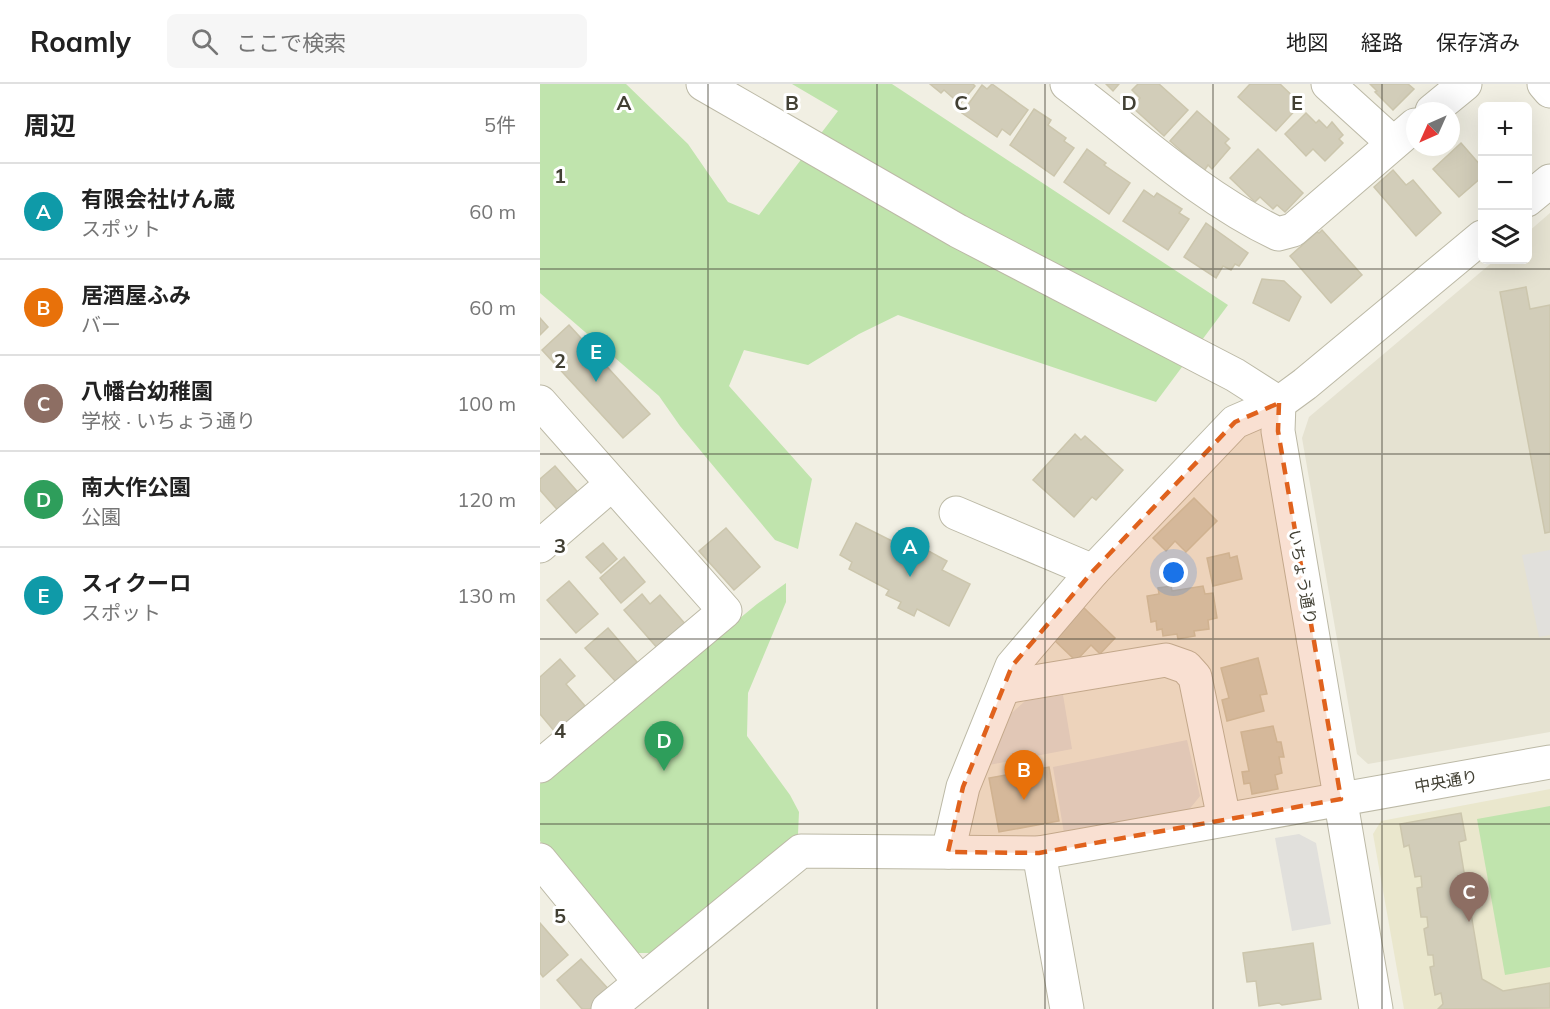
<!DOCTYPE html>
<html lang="ja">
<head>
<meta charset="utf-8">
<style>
	:root { --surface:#fff; --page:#f6f6f6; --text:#222; --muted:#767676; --line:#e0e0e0; --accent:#111827 }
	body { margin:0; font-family:Mulish,"Noto Sans JP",sans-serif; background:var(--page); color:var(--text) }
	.controls { position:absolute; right:18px; top:18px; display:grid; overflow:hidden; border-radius:9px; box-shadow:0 6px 24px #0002 }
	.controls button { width:54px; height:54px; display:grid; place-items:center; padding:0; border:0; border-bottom:2px solid var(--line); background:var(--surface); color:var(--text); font:30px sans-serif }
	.compass { position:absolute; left:866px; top:18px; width:54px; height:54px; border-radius:50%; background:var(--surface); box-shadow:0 6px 24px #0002; rotate:225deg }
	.you { position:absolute; left:634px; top:489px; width:21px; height:21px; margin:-15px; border:4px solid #fff; border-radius:50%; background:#1a73e8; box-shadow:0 0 0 9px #1a73e833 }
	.badge { display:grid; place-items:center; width:39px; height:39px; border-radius:50%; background:var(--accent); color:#fff; font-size:20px; font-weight:700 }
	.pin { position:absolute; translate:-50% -50px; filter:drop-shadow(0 2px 3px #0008) }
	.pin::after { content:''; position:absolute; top:32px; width:21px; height:18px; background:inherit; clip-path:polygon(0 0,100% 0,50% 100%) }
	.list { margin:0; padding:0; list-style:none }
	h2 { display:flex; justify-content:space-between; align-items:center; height:78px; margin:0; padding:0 24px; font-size:26px }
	h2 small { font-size:20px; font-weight:400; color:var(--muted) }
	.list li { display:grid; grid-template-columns:39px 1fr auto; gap:18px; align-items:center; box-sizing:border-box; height:96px; padding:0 24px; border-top:2px solid var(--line) }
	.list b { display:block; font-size:22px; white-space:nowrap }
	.list p { margin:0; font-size:20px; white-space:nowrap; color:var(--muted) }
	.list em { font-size:20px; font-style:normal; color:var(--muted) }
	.icon { flex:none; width:33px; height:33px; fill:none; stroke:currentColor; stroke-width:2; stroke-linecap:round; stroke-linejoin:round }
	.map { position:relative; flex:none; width:1010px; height:925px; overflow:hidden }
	header { display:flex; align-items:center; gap:36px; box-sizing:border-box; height:84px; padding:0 30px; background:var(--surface); border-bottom:2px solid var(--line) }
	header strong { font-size:28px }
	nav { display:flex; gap:33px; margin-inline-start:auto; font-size:21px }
	.search { width:420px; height:54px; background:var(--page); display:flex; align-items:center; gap:15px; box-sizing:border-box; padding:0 21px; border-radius:9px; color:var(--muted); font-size:22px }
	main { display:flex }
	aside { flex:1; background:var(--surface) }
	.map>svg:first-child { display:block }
	.residential { fill:#e5e2d1 }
	.education { fill:#eae7cd }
	.green { fill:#c0e4ad }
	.parking { fill:#e1e0dc }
	.building { fill:#d2cdb9; stroke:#ccc6ad; stroke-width:1.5 }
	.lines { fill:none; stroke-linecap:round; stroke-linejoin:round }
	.minor-casing { stroke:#bcb9a6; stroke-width:35 }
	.minor { stroke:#fff; stroke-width:33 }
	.marked { fill:#e0621d; fill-opacity:0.2; stroke:#e0621d; stroke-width:4.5; stroke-dasharray:12 8; stroke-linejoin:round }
	.grid { fill:none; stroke:#424034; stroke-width:1.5; stroke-opacity:0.55 }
	.labels { text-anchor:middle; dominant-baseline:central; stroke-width:6; stroke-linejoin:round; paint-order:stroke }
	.street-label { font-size:16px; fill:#424034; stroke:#fff }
	.grid-label { font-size:20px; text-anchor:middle; font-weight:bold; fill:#424034; stroke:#fff; stroke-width:6; stroke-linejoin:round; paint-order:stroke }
</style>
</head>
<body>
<header>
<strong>Roamly</strong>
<div class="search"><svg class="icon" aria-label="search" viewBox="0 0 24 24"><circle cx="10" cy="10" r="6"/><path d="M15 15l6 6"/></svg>ここで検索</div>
<nav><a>地図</a><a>経路</a><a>保存済み</a></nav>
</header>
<main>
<aside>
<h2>周辺<small>5件</small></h2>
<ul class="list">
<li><span class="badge" style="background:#0f9aa8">A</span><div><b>有限会社けん蔵</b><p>スポット</p></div><em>60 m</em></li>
<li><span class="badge" style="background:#e8710a">B</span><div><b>居酒屋ふみ</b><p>バー</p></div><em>60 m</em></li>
<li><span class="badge" style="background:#8d6e63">C</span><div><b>八幡台幼稚園</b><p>学校 · いちょう通り</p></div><em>100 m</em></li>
<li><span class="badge" style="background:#2e9e5b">D</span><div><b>南大作公園</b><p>公園</p></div><em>120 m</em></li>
<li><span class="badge" style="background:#0f9aa8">E</span><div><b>スィクーロ</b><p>スポット</p></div><em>130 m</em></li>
</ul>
</aside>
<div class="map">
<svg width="1010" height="925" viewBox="0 0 1010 925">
	<rect width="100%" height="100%" fill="#f1efe3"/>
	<!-- residential -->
	<polygon class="residential" points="1010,129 1010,648 828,680 817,670 762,354 769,333 955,176 987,176 988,148"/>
	<!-- education -->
	<polygon class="education" points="1010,705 1010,925 864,925 833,750 841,737"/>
	<!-- green -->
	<g class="green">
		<polygon points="0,0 86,0 148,60 188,118 219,131 298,27 252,0 352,0 688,221 616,318 358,231 319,250 268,281 204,266 189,302 272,395 258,465 235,456 140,342 119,312 0,209"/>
		<polygon points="246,499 246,518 208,609 207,652 250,711 259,728 258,750 114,869 93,869 0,757 0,700 217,520"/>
		<polygon points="1010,722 1010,883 965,891 937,735"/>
	</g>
	<!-- parking -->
	<g class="parking">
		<polygon points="1010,466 1010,551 999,553 982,471"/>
		<polygon points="523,611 532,665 449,681 463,637 485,617"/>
		<polygon points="647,656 660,712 648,727 524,749 513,683"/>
		<polygon points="759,750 776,759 791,840 752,847 735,754"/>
	</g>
	<!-- building -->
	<g class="building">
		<polygon points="390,0 433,0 435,2 420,20 404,6 401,9"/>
		<polygon points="452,0 488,26 470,51 462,45 457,53 422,29 442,1 447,5"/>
		<polygon points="566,0 579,0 573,7"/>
		<polygon points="598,0 619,0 648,26 624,52 592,23 600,14 592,6"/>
		<polygon points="710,0 740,0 761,20 736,47 698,13"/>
		<polygon points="830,0 868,0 874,5 853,26 835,8 837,7"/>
		<polygon points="494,25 511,36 508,41 526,54 524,57 534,64 514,92 470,61"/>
		<polygon points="657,27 689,55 685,59 690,64 672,85 668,81 664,87 630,57"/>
		<polygon points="766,29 776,39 779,36 787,44 792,38 803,51 799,55 803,59 785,77 773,65 766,72 745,50"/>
		<polygon points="921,59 942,83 942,93 919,113 893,85"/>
		<polygon points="547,65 566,79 564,81 590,99 569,130 524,98"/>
		<polygon points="718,65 763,109 745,128 737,121 733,125 720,113 715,118 690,94"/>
		<polygon points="853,86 866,101 873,96 901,129 876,152 834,103"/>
		<polygon points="604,106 614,113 617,109 642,125 639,129 649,135 628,166 583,137"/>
		<polygon points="666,139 708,169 699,182 695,180 691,186 683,182 676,194 644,173"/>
		<polygon points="782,146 822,191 791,219 750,172 777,148 779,149"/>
		<polygon points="722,195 744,197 761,213 749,237 713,219"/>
		<polygon points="986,203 990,225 1010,221 1010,448 1005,449 960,208"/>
		<polygon points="0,234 8,243 0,251"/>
		<polygon points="29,241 110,330 83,354 2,266"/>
		<polygon points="535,350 541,356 545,352 583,386 556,416 552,413 534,433 493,396"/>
		<polygon points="15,382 42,413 22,431 0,406 0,395"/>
		<polygon points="654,414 677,437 646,468 635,457 626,467 613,454"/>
		<polygon points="316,439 382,472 385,465 407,477 402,486 430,500 409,542 377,525 374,532 358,524 361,518 346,511 349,506 309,485 312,478 300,471"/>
		<polygon points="186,444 220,483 194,506 159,467"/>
		<polygon points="63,459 77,475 61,489 46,473"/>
		<polygon points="689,469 690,474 697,472 702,495 673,502 667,474"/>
		<polygon points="84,473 105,498 81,519 60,494"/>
		<polygon points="29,497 58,530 36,549 7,516"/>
		<polygon points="631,502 632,507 663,502 665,510 673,509 677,534 668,536 669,545 654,547 655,552 638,555 637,550 623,552 622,545 617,546 616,537 611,538 607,512 619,510 618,504"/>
		<polygon points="102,510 110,520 120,511 147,542 119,566 84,526"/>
		<polygon points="542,522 575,554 560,570 551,561 536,577 512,554"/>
		<polygon points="68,544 97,578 76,598 45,564"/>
		<polygon points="718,574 727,610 720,611 724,627 687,637 682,616 689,614 681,584"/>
		<polygon points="20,575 35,592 26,600 45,622 15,648 0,630 0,593"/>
		<polygon points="733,642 737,658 741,658 744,673 739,673 742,689 735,691 738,705 712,710 710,699 704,700 702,688 709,687 701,648"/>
		<polygon points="509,683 519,737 459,748 449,694"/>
		<polygon points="921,729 926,756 919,758 942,895 963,907 1010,899 1010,924 898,925 903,920 901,909 895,911 890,883 894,882 893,871 888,871 884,845 888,843 887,833 881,833 877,804 882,803 881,792 875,793 869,761 864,763 860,740"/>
		<polygon points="0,839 28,871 3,893 0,889"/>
		<polygon points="773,859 781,915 742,921 739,919 719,922 716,897 707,898 703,869"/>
		<polygon points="41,875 72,909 53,925 42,925 17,896"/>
	</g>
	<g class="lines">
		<!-- minor casing -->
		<g class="minor-casing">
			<g id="minor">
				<polyline points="163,0 418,147 695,291 739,319"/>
				<path d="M527,0C596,52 659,112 738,150L753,146L875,41"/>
				<polyline points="788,0 853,59"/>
				<polyline points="1004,0 1010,7"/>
				<polyline points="892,27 925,0"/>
				<polyline points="987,116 1010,97"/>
				<polyline points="0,318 185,527 0,682"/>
				<polyline points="739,319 738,347 836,925"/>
				<polyline points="416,429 553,487"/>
				<polyline points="0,462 72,400"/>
				<polyline points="464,603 626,576 646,583 655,593 684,735"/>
				<polyline points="408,768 423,703 472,582 553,487 695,338 739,319 765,300 942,153"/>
				<polyline points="499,769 527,925"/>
				<polyline points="0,776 100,898"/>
				<polyline points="68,925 261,767 499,769 1010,678"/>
			</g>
		</g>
		<!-- minor -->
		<use href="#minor" class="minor"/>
	</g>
	<!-- marked area -->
	<path class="marked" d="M739,319L738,347L801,715L499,769L408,768L423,703L472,582L553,487L695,338Z"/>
	<!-- grid -->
	<path class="grid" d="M168,0V925M337,0V925M505,0V925M673,0V925M842,0V925M0,185H1010M0,370H1010M0,555H1010M0,740H1010"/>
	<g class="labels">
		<!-- street labels -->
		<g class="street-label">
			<text transform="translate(763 493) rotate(80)">いちょう通り</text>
			<text transform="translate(906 697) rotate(-10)">中央通り</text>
		</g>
	</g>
	<g class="grid-label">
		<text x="84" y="26">A</text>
		<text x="252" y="26">B</text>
		<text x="421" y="26">C</text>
		<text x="589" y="26">D</text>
		<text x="757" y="26">E</text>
		<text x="20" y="99">1</text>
		<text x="20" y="284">2</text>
		<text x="20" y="469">3</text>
		<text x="20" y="654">4</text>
		<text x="20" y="839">5</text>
	</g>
</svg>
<div class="controls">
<button>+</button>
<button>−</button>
<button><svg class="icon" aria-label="layers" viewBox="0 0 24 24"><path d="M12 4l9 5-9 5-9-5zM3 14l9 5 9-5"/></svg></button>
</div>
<svg class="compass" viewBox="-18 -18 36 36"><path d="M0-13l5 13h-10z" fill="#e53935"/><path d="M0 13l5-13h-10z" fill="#767676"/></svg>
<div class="you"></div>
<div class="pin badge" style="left:370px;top:493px;background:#0f9aa8">A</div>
<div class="pin badge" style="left:484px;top:716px;background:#e8710a">B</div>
<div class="pin badge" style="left:929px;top:838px;background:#8d6e63">C</div>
<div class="pin badge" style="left:124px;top:687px;background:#2e9e5b">D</div>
<div class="pin badge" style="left:56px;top:298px;background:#0f9aa8">E</div>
</div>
</main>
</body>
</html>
